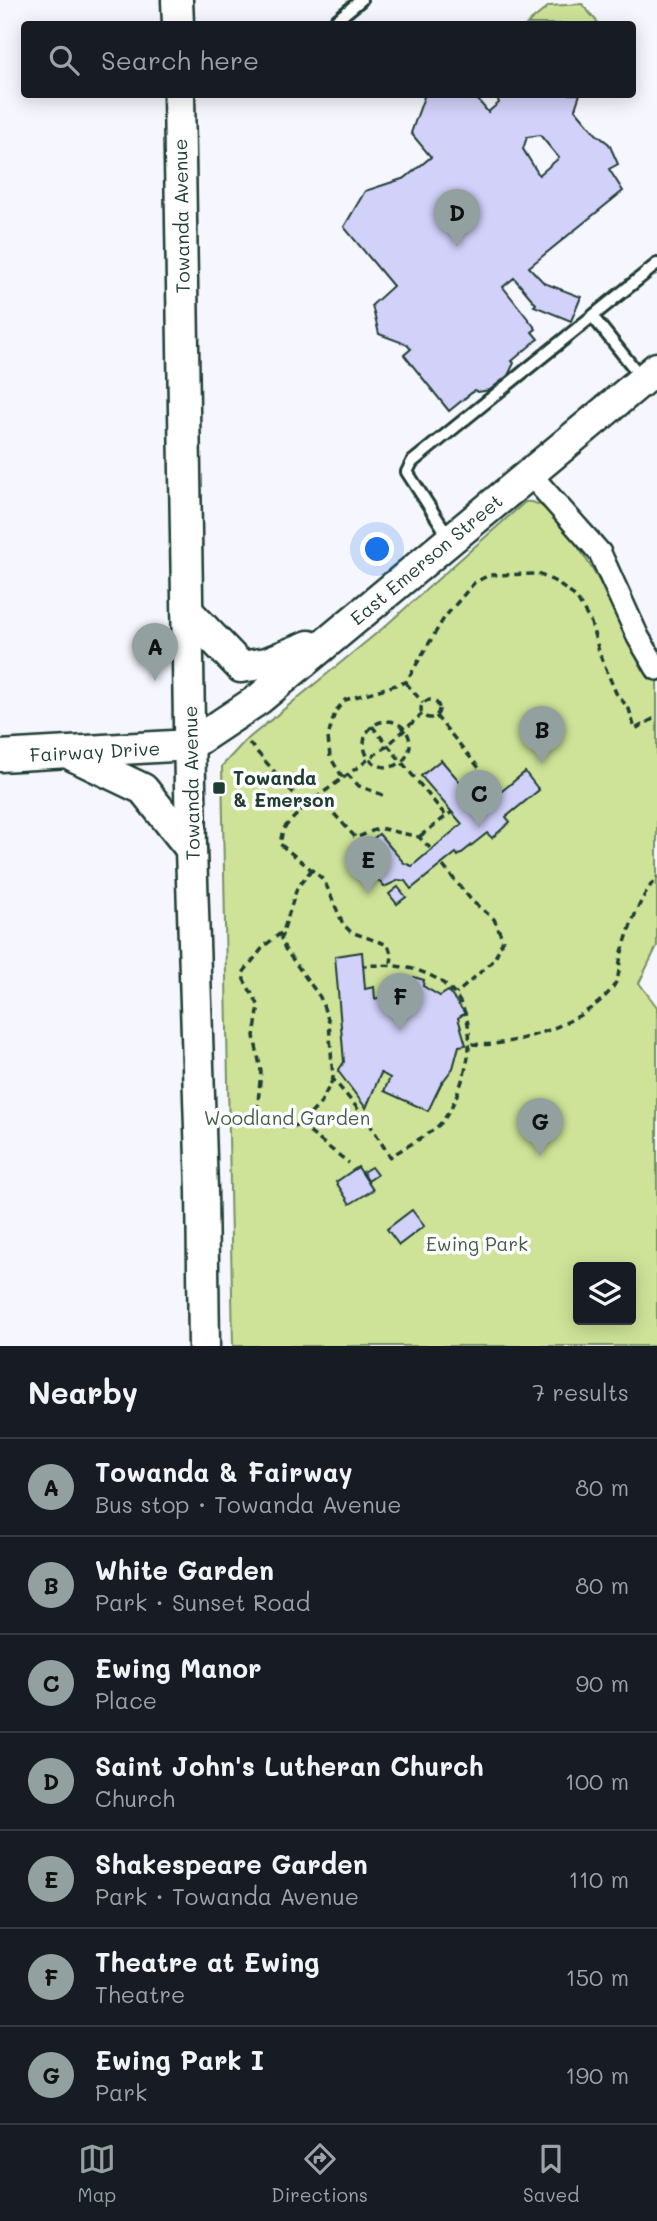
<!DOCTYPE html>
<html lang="en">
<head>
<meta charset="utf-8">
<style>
	:root { --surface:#171b24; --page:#20242c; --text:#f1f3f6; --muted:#9ea1a6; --line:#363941; --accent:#92a19f }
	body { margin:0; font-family:Mali,sans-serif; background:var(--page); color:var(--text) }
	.controls { position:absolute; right:21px; bottom:21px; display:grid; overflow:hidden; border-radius:7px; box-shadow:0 4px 18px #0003 }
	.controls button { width:63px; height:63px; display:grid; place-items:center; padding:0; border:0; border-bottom:2px solid var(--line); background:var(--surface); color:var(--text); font:35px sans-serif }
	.you { position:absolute; left:378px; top:550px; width:24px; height:24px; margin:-18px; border:5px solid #fff; border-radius:50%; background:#1a73e8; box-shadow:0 0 0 10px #1a73e833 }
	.badge { display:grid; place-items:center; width:46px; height:46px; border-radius:50%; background:var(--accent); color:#111; font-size:23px; font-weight:700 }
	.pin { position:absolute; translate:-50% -58px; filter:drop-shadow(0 2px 4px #0008) }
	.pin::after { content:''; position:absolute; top:37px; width:24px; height:21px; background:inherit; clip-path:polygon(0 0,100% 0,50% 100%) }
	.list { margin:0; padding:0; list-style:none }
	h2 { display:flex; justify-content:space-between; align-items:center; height:91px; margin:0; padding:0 28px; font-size:30px }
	h2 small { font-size:23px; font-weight:400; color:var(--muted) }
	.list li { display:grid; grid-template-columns:46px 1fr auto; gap:21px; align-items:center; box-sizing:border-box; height:98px; padding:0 28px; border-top:2px solid var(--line) }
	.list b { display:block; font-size:26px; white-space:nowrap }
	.list p { margin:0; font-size:23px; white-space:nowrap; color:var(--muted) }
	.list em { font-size:23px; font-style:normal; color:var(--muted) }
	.icon { flex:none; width:38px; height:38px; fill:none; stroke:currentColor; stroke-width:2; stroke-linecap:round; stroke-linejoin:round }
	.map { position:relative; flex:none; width:657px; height:1346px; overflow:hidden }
	.search { position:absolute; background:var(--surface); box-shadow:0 4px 18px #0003; left:21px; right:21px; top:21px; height:77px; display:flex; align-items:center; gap:18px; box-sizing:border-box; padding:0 24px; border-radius:7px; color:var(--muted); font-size:26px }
	.sheet { height:777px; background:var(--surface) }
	nav { display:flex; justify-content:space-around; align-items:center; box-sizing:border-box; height:98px; border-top:2px solid var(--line); background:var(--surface); font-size:19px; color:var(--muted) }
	nav a { display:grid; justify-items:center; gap:4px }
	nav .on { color:var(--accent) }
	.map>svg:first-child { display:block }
	.green { fill:#cee398; stroke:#769066; stroke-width:2; fill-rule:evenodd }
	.building { fill:#d1d1fa; stroke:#1f3d34; stroke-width:2; fill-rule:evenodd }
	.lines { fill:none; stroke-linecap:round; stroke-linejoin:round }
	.lane-casing { stroke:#1f3d34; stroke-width:16 }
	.street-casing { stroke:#1f3d34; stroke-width:26 }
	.secondary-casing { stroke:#1f3d34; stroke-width:35 }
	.path { stroke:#1f3d34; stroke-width:3.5; stroke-dasharray:7 5; stroke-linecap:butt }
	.lane { stroke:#fff; stroke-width:10 }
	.street { stroke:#fff; stroke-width:21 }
	.secondary { stroke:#fff; stroke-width:30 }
	.poi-dot { fill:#1f3d34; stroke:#fff; stroke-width:2.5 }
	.labels { text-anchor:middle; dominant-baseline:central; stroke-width:7; stroke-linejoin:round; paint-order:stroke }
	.street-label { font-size:19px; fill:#1f3d34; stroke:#fff }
	.poi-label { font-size:19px; font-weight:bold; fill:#1f3d34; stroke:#fff; text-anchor:start }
	.park-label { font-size:19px; fill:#425e48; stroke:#fff }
</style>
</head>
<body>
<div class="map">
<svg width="657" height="1346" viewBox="0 0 657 1346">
	<rect width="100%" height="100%" fill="#f6f6fe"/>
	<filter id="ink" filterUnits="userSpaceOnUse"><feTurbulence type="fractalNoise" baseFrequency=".0143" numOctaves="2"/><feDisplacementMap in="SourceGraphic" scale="14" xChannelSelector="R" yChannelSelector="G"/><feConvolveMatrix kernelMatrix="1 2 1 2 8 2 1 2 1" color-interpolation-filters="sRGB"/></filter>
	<g filter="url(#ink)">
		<!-- green -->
		<g class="green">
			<polygon points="582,4 599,24 527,24 549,6"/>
			<path d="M525,502C566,493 631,649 657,681V946L639,983L657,1007V1346H233L222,766L244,742L383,628ZM578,1267H631V1320H578Z"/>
		</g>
		<!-- building -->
		<g class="building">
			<path d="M425,94H473L488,112L499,103L496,94H580L575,109L596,134L609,144L618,164L609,169L623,191L529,267L544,283L581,297L571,321L534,306L536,304L514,278L503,287L536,329L532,332L538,339L512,361L514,363L502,388L478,392L475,390L449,411L404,355L411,349L406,344L379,334L372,305L393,286L344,227L365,191L405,178L431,157L411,133ZM540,135L559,158L539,175L523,149L527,137Z"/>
			<polygon points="441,760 475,799 484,795 491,800 525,772 539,790 506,817 510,822 492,838 487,833 458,856 456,853 411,889 405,881 399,880 384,887 356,853 379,834 404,863 412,866 462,824 421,776"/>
			<polygon points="398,887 406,897 397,904 389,894"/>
			<polygon points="362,952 365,989 374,987 375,999 390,994 387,983 413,983 414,977 424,980 423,986 440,996 448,991 465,1013 458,1018 466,1045 459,1046 453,1068 441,1084 428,1111 384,1091 390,1078 381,1073 366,1108 338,1071 344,1062 335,956"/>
			<polygon points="358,1167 373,1190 350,1204 336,1182"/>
			<polygon points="371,1167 377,1175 368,1181 363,1172"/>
			<polygon points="412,1210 424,1226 399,1245 387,1229"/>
		</g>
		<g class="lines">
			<!-- lane casing -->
			<g class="lane-casing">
				<g id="lane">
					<polyline points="332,24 361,0"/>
					<polyline points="593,317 641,377"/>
					<polyline points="449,537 407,472 412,462 657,264"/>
				</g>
			</g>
			<!-- street casing -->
			<g class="street-casing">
				<polyline id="street" points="529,473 600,553 638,637 657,669"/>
			</g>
			<!-- secondary casing -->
			<g class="secondary-casing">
				<g id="secondary">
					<polyline points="177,0 178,24"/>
					<polyline points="179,94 191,849 202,1190 204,1346"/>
					<polyline points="189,613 241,667 267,663 309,646"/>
					<polyline points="0,756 190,745 259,699 657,368"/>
					<polyline points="74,756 143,789 191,849"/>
				</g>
			</g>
			<!-- path -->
			<g class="path">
				<polyline points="406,683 423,703"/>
				<circle cx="430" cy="709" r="9"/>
				<polyline points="436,716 489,780"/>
				<circle cx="387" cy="744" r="23"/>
				<polyline points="372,726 446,816"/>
				<polyline points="249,743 305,806 283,829 280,844 324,880 343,924 351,932 388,945 392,956 391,963"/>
				<polyline points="347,774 359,786 383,795"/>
				<polyline points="343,778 388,745 422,714"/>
				<polyline points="318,796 356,838 379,828 419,837 430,848"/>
				<polyline points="305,806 343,778 330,757 328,737 335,712 345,700 406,682 444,618 474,583 489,575 538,574 554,581 576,597 591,623 600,655 616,693 629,709 635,729 653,719 657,720"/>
				<polyline points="420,836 452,812"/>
				<polyline points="443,866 472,901 494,919 503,940 494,960 456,994"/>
				<path d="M312,869L297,888L281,938L285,949L320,997L329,1022L333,1079L368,1121L390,1157C406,1146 426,1137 440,1124C452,1111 460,1088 465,1071C485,995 434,959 363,966"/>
				<path d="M281,933L264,946L243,973L244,980L259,1006L254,1036L261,1071L257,1113C269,1129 281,1127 300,1125L320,1104L333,1079"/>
				<path d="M472,1044C512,1049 597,1019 616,982C620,973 619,964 621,955C630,927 638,900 657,877"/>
				<polyline points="300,1125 349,1163"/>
			</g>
			<!-- lane -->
			<use href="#lane" class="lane"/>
			<!-- street -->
			<use href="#street" class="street"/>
			<!-- secondary -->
			<use href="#secondary" class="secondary"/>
		</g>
	</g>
	<!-- markers -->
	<rect class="poi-dot" x="212" y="781" width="14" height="14" rx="3.5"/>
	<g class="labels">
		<!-- street labels -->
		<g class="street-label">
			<text transform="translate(181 216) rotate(-91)">Towanda Avenue</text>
			<text transform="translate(426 559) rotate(-40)">East Emerson Street</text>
			<text transform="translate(95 751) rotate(-3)">Fairway Drive</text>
			<text transform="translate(191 783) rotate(-91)">Towanda Avenue</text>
		</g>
		<!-- poi labels -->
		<g class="poi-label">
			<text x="233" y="777">Towanda<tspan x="233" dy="22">&amp; Emerson</tspan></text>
		</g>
		<!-- park labels -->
		<g class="park-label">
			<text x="287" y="1117">Woodland Garden</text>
			<text x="477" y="1243">Ewing Park</text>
		</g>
	</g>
</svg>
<div class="controls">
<button><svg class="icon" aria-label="layers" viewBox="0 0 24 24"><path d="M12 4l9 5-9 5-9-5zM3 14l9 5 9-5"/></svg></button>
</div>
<div class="you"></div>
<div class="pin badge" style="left:155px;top:681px">A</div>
<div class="pin badge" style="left:542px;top:764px">B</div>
<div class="pin badge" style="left:479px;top:828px">C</div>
<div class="pin badge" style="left:457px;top:247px">D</div>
<div class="pin badge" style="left:368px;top:894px">E</div>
<div class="pin badge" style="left:400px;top:1031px">F</div>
<div class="pin badge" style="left:540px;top:1156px">G</div>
<div class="search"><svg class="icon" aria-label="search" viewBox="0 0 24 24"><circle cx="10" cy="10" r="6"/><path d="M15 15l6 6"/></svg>Search here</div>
</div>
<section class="sheet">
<h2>Nearby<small>7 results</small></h2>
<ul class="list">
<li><span class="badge">A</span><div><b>Towanda &amp; Fairway</b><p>Bus stop · Towanda Avenue</p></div><em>80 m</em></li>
<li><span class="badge">B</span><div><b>White Garden</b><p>Park · Sunset Road</p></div><em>80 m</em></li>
<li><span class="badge">C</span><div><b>Ewing Manor</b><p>Place</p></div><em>90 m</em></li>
<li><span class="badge">D</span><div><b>Saint John's Lutheran Church</b><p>Church</p></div><em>100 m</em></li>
<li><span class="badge">E</span><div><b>Shakespeare Garden</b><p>Park · Towanda Avenue</p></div><em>110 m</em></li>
<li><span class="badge">F</span><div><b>Theatre at Ewing</b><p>Theatre</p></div><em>150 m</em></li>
<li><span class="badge">G</span><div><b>Ewing Park I</b><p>Park</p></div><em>190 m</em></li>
</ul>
</section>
<nav>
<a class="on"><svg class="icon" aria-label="map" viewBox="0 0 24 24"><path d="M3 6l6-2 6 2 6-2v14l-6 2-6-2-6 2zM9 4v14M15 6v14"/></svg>Map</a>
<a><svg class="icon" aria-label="directions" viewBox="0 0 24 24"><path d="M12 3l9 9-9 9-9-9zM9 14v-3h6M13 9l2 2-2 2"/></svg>Directions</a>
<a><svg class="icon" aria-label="saved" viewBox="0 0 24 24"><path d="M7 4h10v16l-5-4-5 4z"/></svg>Saved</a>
</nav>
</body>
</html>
